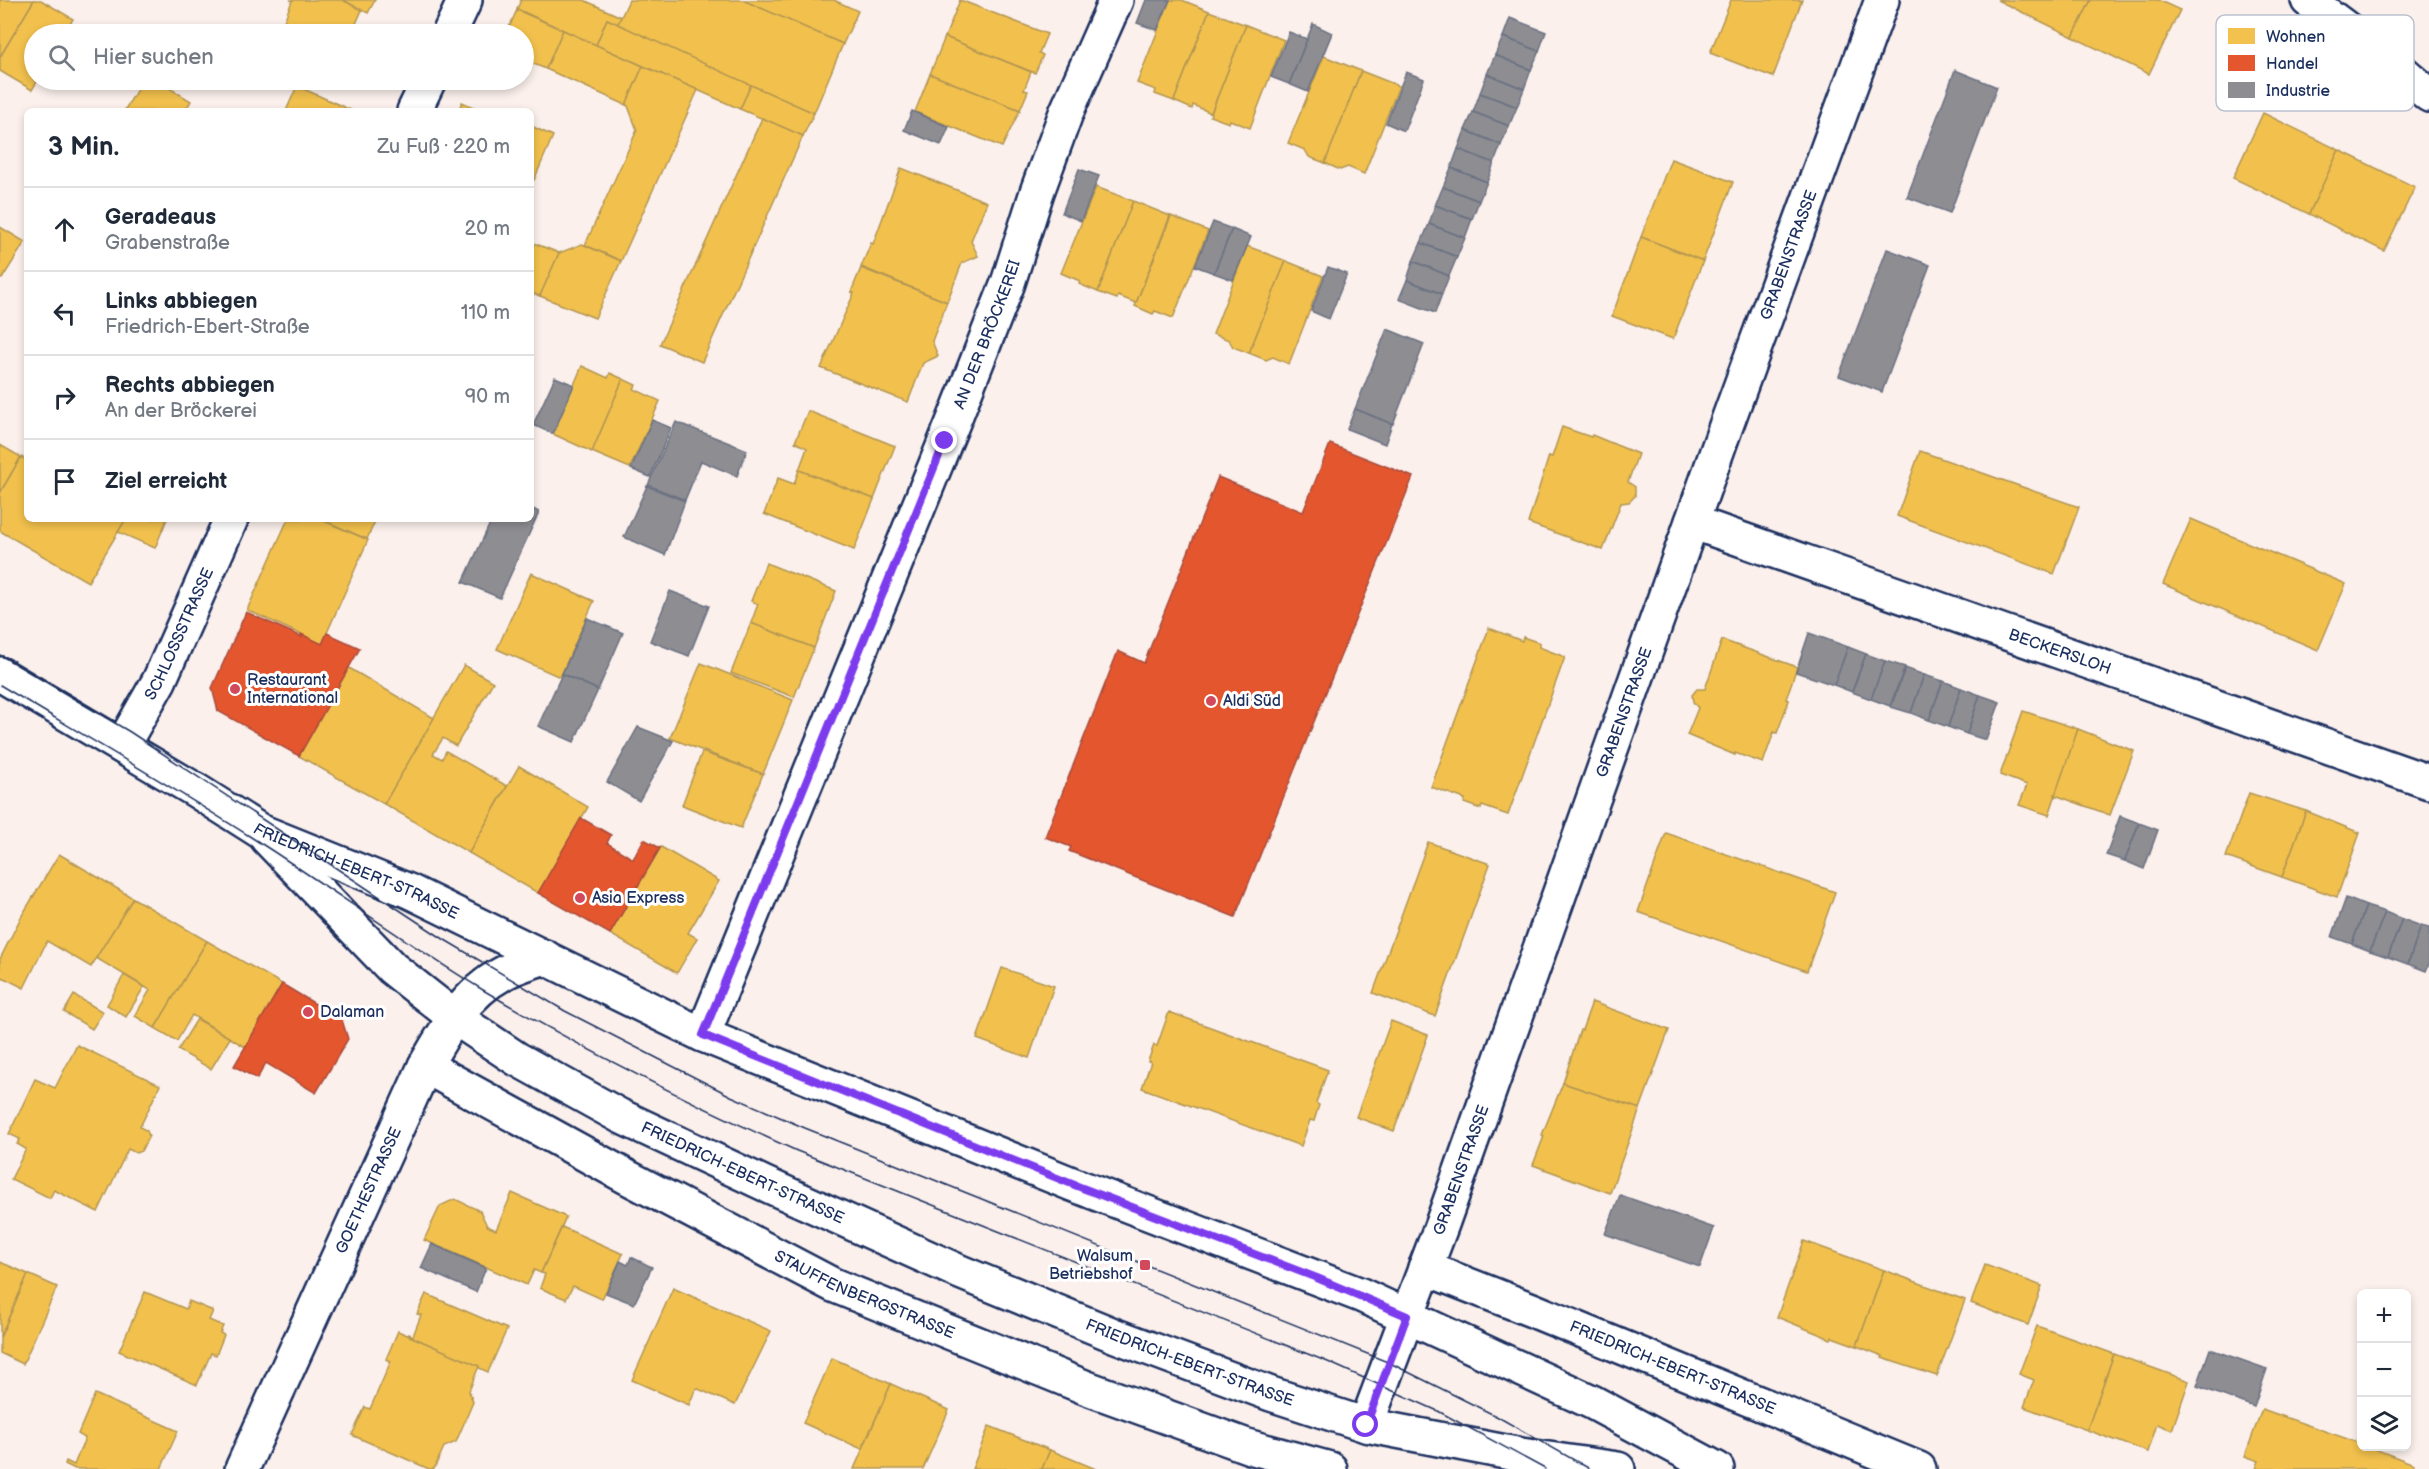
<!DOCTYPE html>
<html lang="de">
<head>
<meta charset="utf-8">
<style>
	:root { --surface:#fff; --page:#f2f2f3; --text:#1f2937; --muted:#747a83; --line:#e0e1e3 }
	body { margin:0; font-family:"Balsamiq Sans",sans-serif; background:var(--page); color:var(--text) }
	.controls { position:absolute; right:18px; bottom:18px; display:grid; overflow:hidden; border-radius:9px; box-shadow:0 3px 9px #0003 }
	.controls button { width:54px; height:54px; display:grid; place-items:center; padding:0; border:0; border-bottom:2px solid var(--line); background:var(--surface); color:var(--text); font:30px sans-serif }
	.stop { position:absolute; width:18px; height:18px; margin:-14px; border:4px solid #7c3aed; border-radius:50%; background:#fff }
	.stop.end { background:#7c3aed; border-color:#fff; box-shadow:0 2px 6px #0008 }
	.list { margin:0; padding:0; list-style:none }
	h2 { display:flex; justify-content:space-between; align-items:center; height:78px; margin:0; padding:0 24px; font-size:26px }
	h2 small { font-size:20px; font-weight:400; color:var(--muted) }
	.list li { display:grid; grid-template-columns:39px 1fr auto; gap:18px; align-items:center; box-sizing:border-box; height:84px; padding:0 24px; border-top:2px solid var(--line) }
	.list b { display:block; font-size:22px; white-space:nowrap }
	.list p { margin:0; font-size:20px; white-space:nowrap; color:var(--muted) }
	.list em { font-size:20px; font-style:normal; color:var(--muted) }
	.icon { flex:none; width:33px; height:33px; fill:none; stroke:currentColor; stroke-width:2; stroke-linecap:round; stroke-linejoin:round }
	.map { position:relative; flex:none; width:2429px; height:1469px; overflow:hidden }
	.search { position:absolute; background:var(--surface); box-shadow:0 3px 9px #0003; left:24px; top:24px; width:510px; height:66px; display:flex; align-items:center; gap:15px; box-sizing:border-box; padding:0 21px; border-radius:33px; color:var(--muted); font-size:22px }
	.panel { position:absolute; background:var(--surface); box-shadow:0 3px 9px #0003; left:24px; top:108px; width:510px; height:414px; border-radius:9px }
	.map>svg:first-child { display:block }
	.homes { fill:#f2c14e; stroke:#b29553; stroke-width:1.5 }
	.shops { fill:#e4572e; stroke:#a84b3c; stroke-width:1.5 }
	.industry { fill:#8d8d92; stroke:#6b7182; stroke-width:1.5 }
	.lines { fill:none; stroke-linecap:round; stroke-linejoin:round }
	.minor-casing { stroke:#1b2f5e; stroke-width:38 }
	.secondary-casing { stroke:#1b2f5e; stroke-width:38 }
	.minor { stroke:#fff; stroke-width:33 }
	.secondary { stroke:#fff; stroke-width:33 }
	.tram { stroke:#1b2f5e; stroke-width:1.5 }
	.route { stroke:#7c3aed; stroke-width:8 }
	.poi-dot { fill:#d1495b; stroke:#fff; stroke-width:2 }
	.labels { text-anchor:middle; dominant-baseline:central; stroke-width:6; stroke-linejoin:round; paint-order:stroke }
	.street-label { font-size:16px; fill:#1b2f5e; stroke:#fff }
	.poi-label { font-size:16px; fill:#1b2f5e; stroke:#fff; text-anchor:start }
	.key { fill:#fff; stroke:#bbc1cf; stroke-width:1.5 }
	.key-label { font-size:16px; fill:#1b2f5e }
</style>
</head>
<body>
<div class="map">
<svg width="2429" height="1469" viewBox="0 0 2429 1469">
	<rect width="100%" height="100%" fill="#fbf0ec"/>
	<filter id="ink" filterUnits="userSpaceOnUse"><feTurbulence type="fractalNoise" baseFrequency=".0167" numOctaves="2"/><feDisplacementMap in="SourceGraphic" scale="12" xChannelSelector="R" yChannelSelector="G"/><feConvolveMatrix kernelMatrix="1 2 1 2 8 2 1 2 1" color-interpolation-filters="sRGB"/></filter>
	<g filter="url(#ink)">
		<!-- homes -->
		<g class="homes">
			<polygon points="0,0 34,0 0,57"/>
			<polygon points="34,0 41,0 73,19 64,34 34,34 34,80 38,80 32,90 0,71 0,57"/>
			<polygon points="290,0 343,0 362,10 355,26 360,31 359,34 313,34 284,21 292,1"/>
			<polygon points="343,0 375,0 368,13"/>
			<polygon points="521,0 584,0 621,17 618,24 607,19 596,45 517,9"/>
			<polygon points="629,0 743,0 843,44 814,113 617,26"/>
			<polygon points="743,0 834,0 858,11 843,44"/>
			<polygon points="960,0 1047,34 1039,53 1043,55 1035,73 945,37"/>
			<polygon points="1170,0 1182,0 1209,11 1174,101 1155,94 1156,90 1137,83"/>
			<polygon points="1731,0 1802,0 1773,77 1710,53"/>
			<polygon points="1997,0 2091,0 2073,37"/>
			<polygon points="2091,0 2158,0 2180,10 2149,74 2073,37"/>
			<polygon points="517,10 563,30 546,69 524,60 524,34 506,34"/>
			<polygon points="1209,11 1246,25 1211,113 1193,105 1192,109 1174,101"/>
			<polygon points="607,19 751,85 740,109 596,45"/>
			<polygon points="1246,25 1284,40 1250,128 1230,120 1229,123 1210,116"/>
			<polygon points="563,30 643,66 626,105 546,69"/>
			<polygon points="945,37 1031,72 1024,90 1028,91 1020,110 930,74"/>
			<polygon points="1324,56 1361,71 1325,163 1309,157 1305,150 1288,143"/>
			<polygon points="643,66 698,90 621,261 585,245 637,130 628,106 626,105"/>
			<polygon points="1361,71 1399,86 1364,174 1348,167 1340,170 1325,163"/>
			<polygon points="930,74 1020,110 1002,147 915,112"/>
			<polygon points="143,80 156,80 191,101 185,111 124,111"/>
			<polygon points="751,85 814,113 803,136 740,109"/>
			<polygon points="297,86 353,111 286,111"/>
			<polygon points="462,102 482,111 458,111"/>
			<polygon points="2263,113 2339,150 2309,214 2233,178"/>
			<polygon points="762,118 803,136 702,362 660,344"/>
			<polygon points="531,126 553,136 534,180 531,179"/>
			<polygon points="2339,150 2415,187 2384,251 2309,214"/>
			<polygon points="1671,159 1733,182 1703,261 1641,237"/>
			<polygon points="901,168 987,202 971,241 978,256 962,263 947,302 861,267 871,243 873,244"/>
			<polygon points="1096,187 1133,201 1098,292 1079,284 1080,281 1061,273"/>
			<polygon points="1133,201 1170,216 1136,303 1118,296 1117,299 1098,292"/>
			<polygon points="1171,216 1208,231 1173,318 1155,311 1153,314 1135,306"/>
			<polygon points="0,227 25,242 2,279 0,278"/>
			<polygon points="1641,237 1703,261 1673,339 1612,316"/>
			<polygon points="531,242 559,253 540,296 531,293"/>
			<polygon points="582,244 621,261 595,318 540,296 559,253"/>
			<polygon points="1247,246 1286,261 1249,353 1233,347 1229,340 1213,334"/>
			<polygon points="1286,261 1323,276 1289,364 1273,357 1266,360 1249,353"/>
			<polygon points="861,268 947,302 932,341 938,356 923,363 908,402 821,368 854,293 851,292"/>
			<polygon points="582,366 608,378 610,373 623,379 592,452 553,434"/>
			<polygon points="623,379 636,385 634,389 660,401 630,468 592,452"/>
			<polygon points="808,411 895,446 874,499 799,470 807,448 795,442"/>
			<polygon points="1562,427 1591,437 1592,435 1638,454 1628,482 1635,487 1635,496 1629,502 1621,503 1603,550 1528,523 1549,456 1552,457"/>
			<polygon points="0,445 21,457 0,493"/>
			<polygon points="1920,451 2079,507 2054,574 1897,516"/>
			<polygon points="21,457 27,460 27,519 126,519 88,582 0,531 0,493"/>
			<polygon points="799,470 874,499 854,550 764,514 778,478 794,484"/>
			<polygon points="126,519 167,519 155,548 118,532"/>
			<polygon points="288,519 320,519 368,540 322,644 247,610"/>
			<polygon points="320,519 376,519 367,539"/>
			<polygon points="2191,519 2346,584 2318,650 2163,584"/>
			<polygon points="766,563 836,591 814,648 751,623 758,604 751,601"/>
			<polygon points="531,573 594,601 560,677 497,649"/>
			<polygon points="751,623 814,648 794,697 731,673"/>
			<polygon points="1489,628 1522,641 1523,637 1540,643 1539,647 1565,657 1508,815 1482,806 1481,809 1464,803 1465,799 1431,787"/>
			<polygon points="1722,640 1797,667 1786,699 1789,700 1777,733 1774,732 1763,763 1735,753 1735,755 1687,735 1698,708 1693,702 1692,695 1697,689 1705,689"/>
			<polygon points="701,663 793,700 763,774 670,738"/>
			<polygon points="464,665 493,682 456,746 443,738 433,754 442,759 446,751 507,786 469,853 384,804"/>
			<polygon points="349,668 434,718 384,804 299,756"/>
			<polygon points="2023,711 2078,729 2049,815 2019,805 2027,785 2000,775"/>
			<polygon points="2078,729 2134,751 2110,815 2055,795"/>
			<polygon points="702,752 763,774 741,828 682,805"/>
			<polygon points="519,766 588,807 538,893 469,853"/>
			<polygon points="2249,793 2306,811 2282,877 2226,857"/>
			<polygon points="2306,811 2360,833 2337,897 2282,877"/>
			<polygon points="1666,833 1835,892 1807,971 1638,912"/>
			<polygon points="1428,842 1490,864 1435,1016 1373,993"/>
			<polygon points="661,847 719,881 688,933 697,938 677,973 610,934"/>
			<polygon points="59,854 133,898 91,967 47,941 24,988 0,976 0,959 21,917"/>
			<polygon points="133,898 207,941 155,1028 135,1016 150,990 96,958"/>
			<polygon points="207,941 282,984 245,1047 192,1015 177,1041 155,1028"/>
			<polygon points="1002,968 1054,986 1029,1058 977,1039"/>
			<polygon points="124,975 144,987 126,1017 107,1005"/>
			<polygon points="74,995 103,1012 92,1029 64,1012"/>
			<polygon points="1592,1002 1669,1030 1640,1109 1563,1083 1580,1030 1582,1030"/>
			<polygon points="1169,1012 1328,1070 1316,1103 1319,1105 1314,1121 1310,1120 1301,1146 1142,1088 1151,1062 1148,1061 1154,1045 1157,1046"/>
			<polygon points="197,1019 230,1038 211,1069 178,1050"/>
			<polygon points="1391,1021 1428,1035 1394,1131 1356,1117"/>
			<polygon points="77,1045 160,1085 140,1127 147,1131 149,1136 141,1151 136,1153 128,1149 98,1212 54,1190 50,1198 11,1179 26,1149 17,1144 20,1139 9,1134 35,1079 55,1088"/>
			<polygon points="1563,1083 1640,1109 1610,1193 1533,1165 1544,1136 1542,1135"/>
			<polygon points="512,1193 566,1217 541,1273 534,1270 527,1285 424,1240 440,1206 455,1199 480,1211 487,1226 496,1230"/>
			<polygon points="562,1227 623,1254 602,1299 573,1286 566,1299 540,1288 545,1274 541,1273"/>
			<polygon points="1804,1241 1884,1270 1857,1346 1832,1337 1831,1339 1777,1317"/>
			<polygon points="0,1262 28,1274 0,1337"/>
			<polygon points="1985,1265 2042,1286 2028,1325 1971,1303"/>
			<polygon points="1884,1270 1965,1300 1937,1376 1882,1358 1883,1356 1857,1346"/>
			<polygon points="28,1274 57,1287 23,1364 0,1353 0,1338"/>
			<polygon points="673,1288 771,1331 735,1405 696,1388 689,1405 632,1380"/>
			<polygon points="145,1292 186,1309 189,1301 213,1311 209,1320 223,1326 220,1333 224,1335 216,1355 211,1353 197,1385 119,1351"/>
			<polygon points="426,1294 507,1329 488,1372 408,1335 409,1334 413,1336 421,1315 417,1314"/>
			<polygon points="2037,1326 2114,1354 2087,1430 2024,1407 2034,1380 2019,1374"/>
			<polygon points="398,1331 479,1366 469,1391 473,1402 456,1442 444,1447 434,1469 429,1469 352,1435 365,1407 370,1409 391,1361 386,1359"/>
			<polygon points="2114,1354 2189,1381 2172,1430 2157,1424 2148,1452 2087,1430"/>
			<polygon points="832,1358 891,1384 862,1449 803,1423"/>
			<polygon points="891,1384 949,1410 923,1469 854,1469"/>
			<polygon points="95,1394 178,1431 161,1469 75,1469 65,1464 66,1461 74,1465 85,1438 78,1434"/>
			<polygon points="2262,1409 2362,1444 2362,1446 2367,1446 2414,1464 2413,1469 2256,1469 2259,1461 2245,1456"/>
			<polygon points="989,1426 1050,1450 1042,1469 972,1469"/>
			<polygon points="1050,1450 1096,1469 1042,1469"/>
		</g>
		<!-- shops -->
		<g class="shops">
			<polygon points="1330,444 1413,477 1235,917 1069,851 1071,847 1045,837 1118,651 1144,663 1218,477 1303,512"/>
			<polygon points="246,612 302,637 301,634 322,644 327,633 360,648 299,756 218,711 212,688"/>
			<polygon points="581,818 611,835 607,843 633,859 644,839 660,848 610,934 538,893"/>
			<polygon points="282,984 342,1020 348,1039 316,1093 266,1063 257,1079 234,1066"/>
		</g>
		<!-- industry -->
		<g class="industry">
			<polygon points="1146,0 1170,0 1157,30 1137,23"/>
			<polygon points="1510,18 1546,32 1539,51 1503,37"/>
			<polygon points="1313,24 1332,33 1308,92 1289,84"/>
			<polygon points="290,25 312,34 285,34"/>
			<polygon points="1289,32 1307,39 1289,84 1271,77"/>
			<polygon points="1503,37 1539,51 1531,70 1495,55"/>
			<polygon points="1495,55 1531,70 1524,89 1487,74"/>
			<polygon points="1955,70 1997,87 1950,213 1907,197"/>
			<polygon points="1406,72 1424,79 1404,131 1386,123"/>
			<polygon points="1487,74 1524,89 1517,107 1480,93"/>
			<polygon points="1480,93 1517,107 1509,126 1473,112"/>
			<polygon points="912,111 949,127 941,145 904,130"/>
			<polygon points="1473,112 1509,126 1501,145 1465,130"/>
			<polygon points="1465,130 1501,145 1494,163 1458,149"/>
			<polygon points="1458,149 1494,163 1487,182 1451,168"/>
			<polygon points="1451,168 1487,182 1479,201 1443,187"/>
			<polygon points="1079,169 1099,176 1081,221 1062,213"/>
			<polygon points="1443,187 1479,201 1472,219 1435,205"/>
			<polygon points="1435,205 1472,219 1465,238 1429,224"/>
			<polygon points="1213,222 1232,229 1214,273 1195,266"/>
			<polygon points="1429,224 1465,238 1457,257 1421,243"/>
			<polygon points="1232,229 1251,237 1233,280 1214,273"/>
			<polygon points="1421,243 1457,257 1449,276 1413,261"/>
			<polygon points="1887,249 1930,265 1882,392 1839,376"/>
			<polygon points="1413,261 1449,276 1442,294 1407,280"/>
			<polygon points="1328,267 1347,274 1329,319 1311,311"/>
			<polygon points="1407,280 1442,294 1435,313 1399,299"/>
			<polygon points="1387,329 1424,344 1393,424 1355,409"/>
			<polygon points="555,377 574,385 553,434 533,425"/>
			<polygon points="1355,409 1392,424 1385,444 1347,429"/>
			<polygon points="652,420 671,428 650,477 631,469"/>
			<polygon points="676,422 747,450 737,476 701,461 685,500 648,485"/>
			<polygon points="647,486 685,501 665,555 624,537"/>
			<polygon points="531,508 539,512 500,598 463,582 492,519 531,519"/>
			<polygon points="670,591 709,606 689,656 650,641"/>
			<polygon points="587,618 623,633 598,690 562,674"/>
			<polygon points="1809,633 1848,647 1834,685 1796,672"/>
			<polygon points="1848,647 1866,654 1852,692 1834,685"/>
			<polygon points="1866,654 1885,661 1871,699 1852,692"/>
			<polygon points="1885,661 1905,667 1890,706 1871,699"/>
			<polygon points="1905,668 1924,675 1911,713 1891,707"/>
			<polygon points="562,674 598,690 574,742 538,726"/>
			<polygon points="1924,675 1943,681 1929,720 1911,713"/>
			<polygon points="1943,681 1961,688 1948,727 1929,720"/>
			<polygon points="1961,688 1980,695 1967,734 1948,727"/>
			<polygon points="1980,695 2000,702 1986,740 1967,734"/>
			<polygon points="638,727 673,741 639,801 607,782"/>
			<polygon points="2120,816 2139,823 2125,861 2106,855"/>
			<polygon points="2139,823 2158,830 2144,869 2125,861"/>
			<polygon points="2346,898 2366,906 2352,944 2332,937"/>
			<polygon points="2366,906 2385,912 2370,951 2352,944"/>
			<polygon points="2385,912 2402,919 2388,957 2370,951"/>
			<polygon points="2402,919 2421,926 2408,964 2388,957"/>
			<polygon points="2421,926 2429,928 2429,964 2426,971 2408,964"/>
			<polygon points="1620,1195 1714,1228 1700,1267 1605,1234"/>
			<polygon points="432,1244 486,1268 476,1292 421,1268"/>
			<polygon points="631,1257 652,1267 634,1304 606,1293 620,1261 628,1265"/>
			<polygon points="2210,1349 2267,1369 2254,1407 2197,1386"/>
		</g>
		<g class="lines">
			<!-- minor casing -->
			<g class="minor-casing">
				<g id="minor">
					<polyline points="2308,0 2392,63 2429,95"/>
					<polyline points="449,34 465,0"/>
					<polyline points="414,111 429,80"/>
					<path id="s1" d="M1692,522L2429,782"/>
					<path id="s2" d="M122,746L159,681L231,519"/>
					<path id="s3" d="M703,1035L954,420L1008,283L1037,192L1066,113L1116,0"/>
					<path id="s4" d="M425,1066L627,1177L833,1285L1087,1388L1250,1447L1330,1469"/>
					<path id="s5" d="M1425,1268L1532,1310L1919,1469"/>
					<path id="s6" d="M1366,1425L1442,1224L1726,426L1882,0"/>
					<path id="s7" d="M242,1469L425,1066C445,1031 465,994 502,974C515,966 531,962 545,957"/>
				</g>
			</g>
			<!-- secondary casing -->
			<g class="secondary-casing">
				<g id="secondary">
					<path id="s8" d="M0,674L197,791L260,831L409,891L703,1035L1072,1184L1361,1295L1592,1402L1717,1469"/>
					<path id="s9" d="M267,838L392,968L454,1017L517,1059L620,1116L765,1184L960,1272L1116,1336L1271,1394L1366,1425L1521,1455L1618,1469"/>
				</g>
			</g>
			<!-- minor -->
			<use href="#minor" class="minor"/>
			<!-- secondary -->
			<use href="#secondary" class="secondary"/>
			<!-- tram -->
			<g class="tram">
				<polyline points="0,655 130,732 445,940 565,1011 731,1096 805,1128 1390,1363 1498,1417 1590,1469"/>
				<path d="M0,685C85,736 171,786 254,839C331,888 405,943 483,990C584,1050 690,1103 797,1151L1328,1362L1438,1411L1545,1469"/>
			</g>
		</g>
	</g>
	<g class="lines" filter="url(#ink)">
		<!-- route -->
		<polyline class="route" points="945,441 703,1035 1072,1184 1317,1278 1407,1316 1366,1425"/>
	</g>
	<!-- markers -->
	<g class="poi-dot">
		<circle cx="235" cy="689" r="6"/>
		<circle cx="1211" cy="701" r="6"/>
		<circle cx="580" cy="898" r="6"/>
		<circle cx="308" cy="1012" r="6"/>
		<rect x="1139" y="1259" width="12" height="12" rx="3"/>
	</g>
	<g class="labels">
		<!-- street labels -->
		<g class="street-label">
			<text stroke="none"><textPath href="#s6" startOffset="1244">GRABENSTRASSE</textPath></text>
			<text stroke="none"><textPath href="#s3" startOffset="756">AN DER BRÖCKEREI</textPath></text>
			<text stroke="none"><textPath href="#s2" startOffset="126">SCHLOSSSTRASSE</textPath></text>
			<text stroke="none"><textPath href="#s1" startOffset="390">BECKERSLOH</textPath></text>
			<text stroke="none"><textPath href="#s6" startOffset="758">GRABENSTRASSE</textPath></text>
			<text stroke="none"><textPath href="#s8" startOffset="408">FRIEDRICH-EBERT-STRASSE</textPath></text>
			<text stroke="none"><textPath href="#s6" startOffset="272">GRABENSTRASSE</textPath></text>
			<text stroke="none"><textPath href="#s9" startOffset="588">FRIEDRICH-EBERT-STRASSE</textPath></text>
			<text stroke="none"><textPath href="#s7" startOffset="306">GOETHESTRASSE</textPath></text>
			<text stroke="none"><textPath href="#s4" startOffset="496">STAUFFENBERGSTRASSE</textPath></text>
			<text stroke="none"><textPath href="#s9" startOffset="1074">FRIEDRICH-EBERT-STRASSE</textPath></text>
			<text stroke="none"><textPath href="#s5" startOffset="267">FRIEDRICH-EBERT-STRASSE</textPath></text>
		</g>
		<!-- poi labels -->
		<g class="poi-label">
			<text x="247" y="680">Restaurant<tspan x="247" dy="18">International</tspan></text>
			<text x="1223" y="701">Aldi Süd</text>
			<text x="592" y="898">Asia Express</text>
			<text x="320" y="1012">Dalaman</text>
			<text x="1133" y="1256" text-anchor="end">Walsum<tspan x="1133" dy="18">Betriebshof</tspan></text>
		</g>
	</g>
	<!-- legend -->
	<rect x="2216" y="15" width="198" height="96" rx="9" class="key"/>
	<rect x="2228" y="28" width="27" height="16" fill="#f2c14e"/>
	<rect x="2228" y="55" width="27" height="16" fill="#e4572e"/>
	<rect x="2228" y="82" width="27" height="16" fill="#8d8d92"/>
	<g class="key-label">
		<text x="2266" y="42">Wohnen</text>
		<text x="2266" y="69">Handel</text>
		<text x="2266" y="96">Industrie</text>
	</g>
</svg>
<div class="controls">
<button>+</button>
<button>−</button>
<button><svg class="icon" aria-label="layers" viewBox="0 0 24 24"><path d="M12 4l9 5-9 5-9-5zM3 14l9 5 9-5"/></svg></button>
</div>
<div class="stop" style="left:1366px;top:1425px"></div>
<div class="stop end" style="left:945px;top:441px"></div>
<div class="search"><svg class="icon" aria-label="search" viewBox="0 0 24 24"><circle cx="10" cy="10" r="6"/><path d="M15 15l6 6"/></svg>Hier suchen</div>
<section class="panel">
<h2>3 Min.<small>Zu Fuß · 220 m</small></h2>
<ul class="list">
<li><svg class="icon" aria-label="ahead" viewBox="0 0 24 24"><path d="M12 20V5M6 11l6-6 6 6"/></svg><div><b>Geradeaus</b><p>Grabenstraße</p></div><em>20 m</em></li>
<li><svg class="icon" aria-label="left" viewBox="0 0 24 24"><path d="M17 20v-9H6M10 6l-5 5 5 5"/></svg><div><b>Links abbiegen</b><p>Friedrich-Ebert-Straße</p></div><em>110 m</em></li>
<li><svg class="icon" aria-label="right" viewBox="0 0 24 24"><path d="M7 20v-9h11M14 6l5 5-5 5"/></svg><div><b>Rechts abbiegen</b><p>An der Bröckerei</p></div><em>90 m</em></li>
<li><svg class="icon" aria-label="arrive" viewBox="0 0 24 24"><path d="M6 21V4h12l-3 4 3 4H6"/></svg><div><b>Ziel erreicht</b></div></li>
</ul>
</section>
</div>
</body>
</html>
